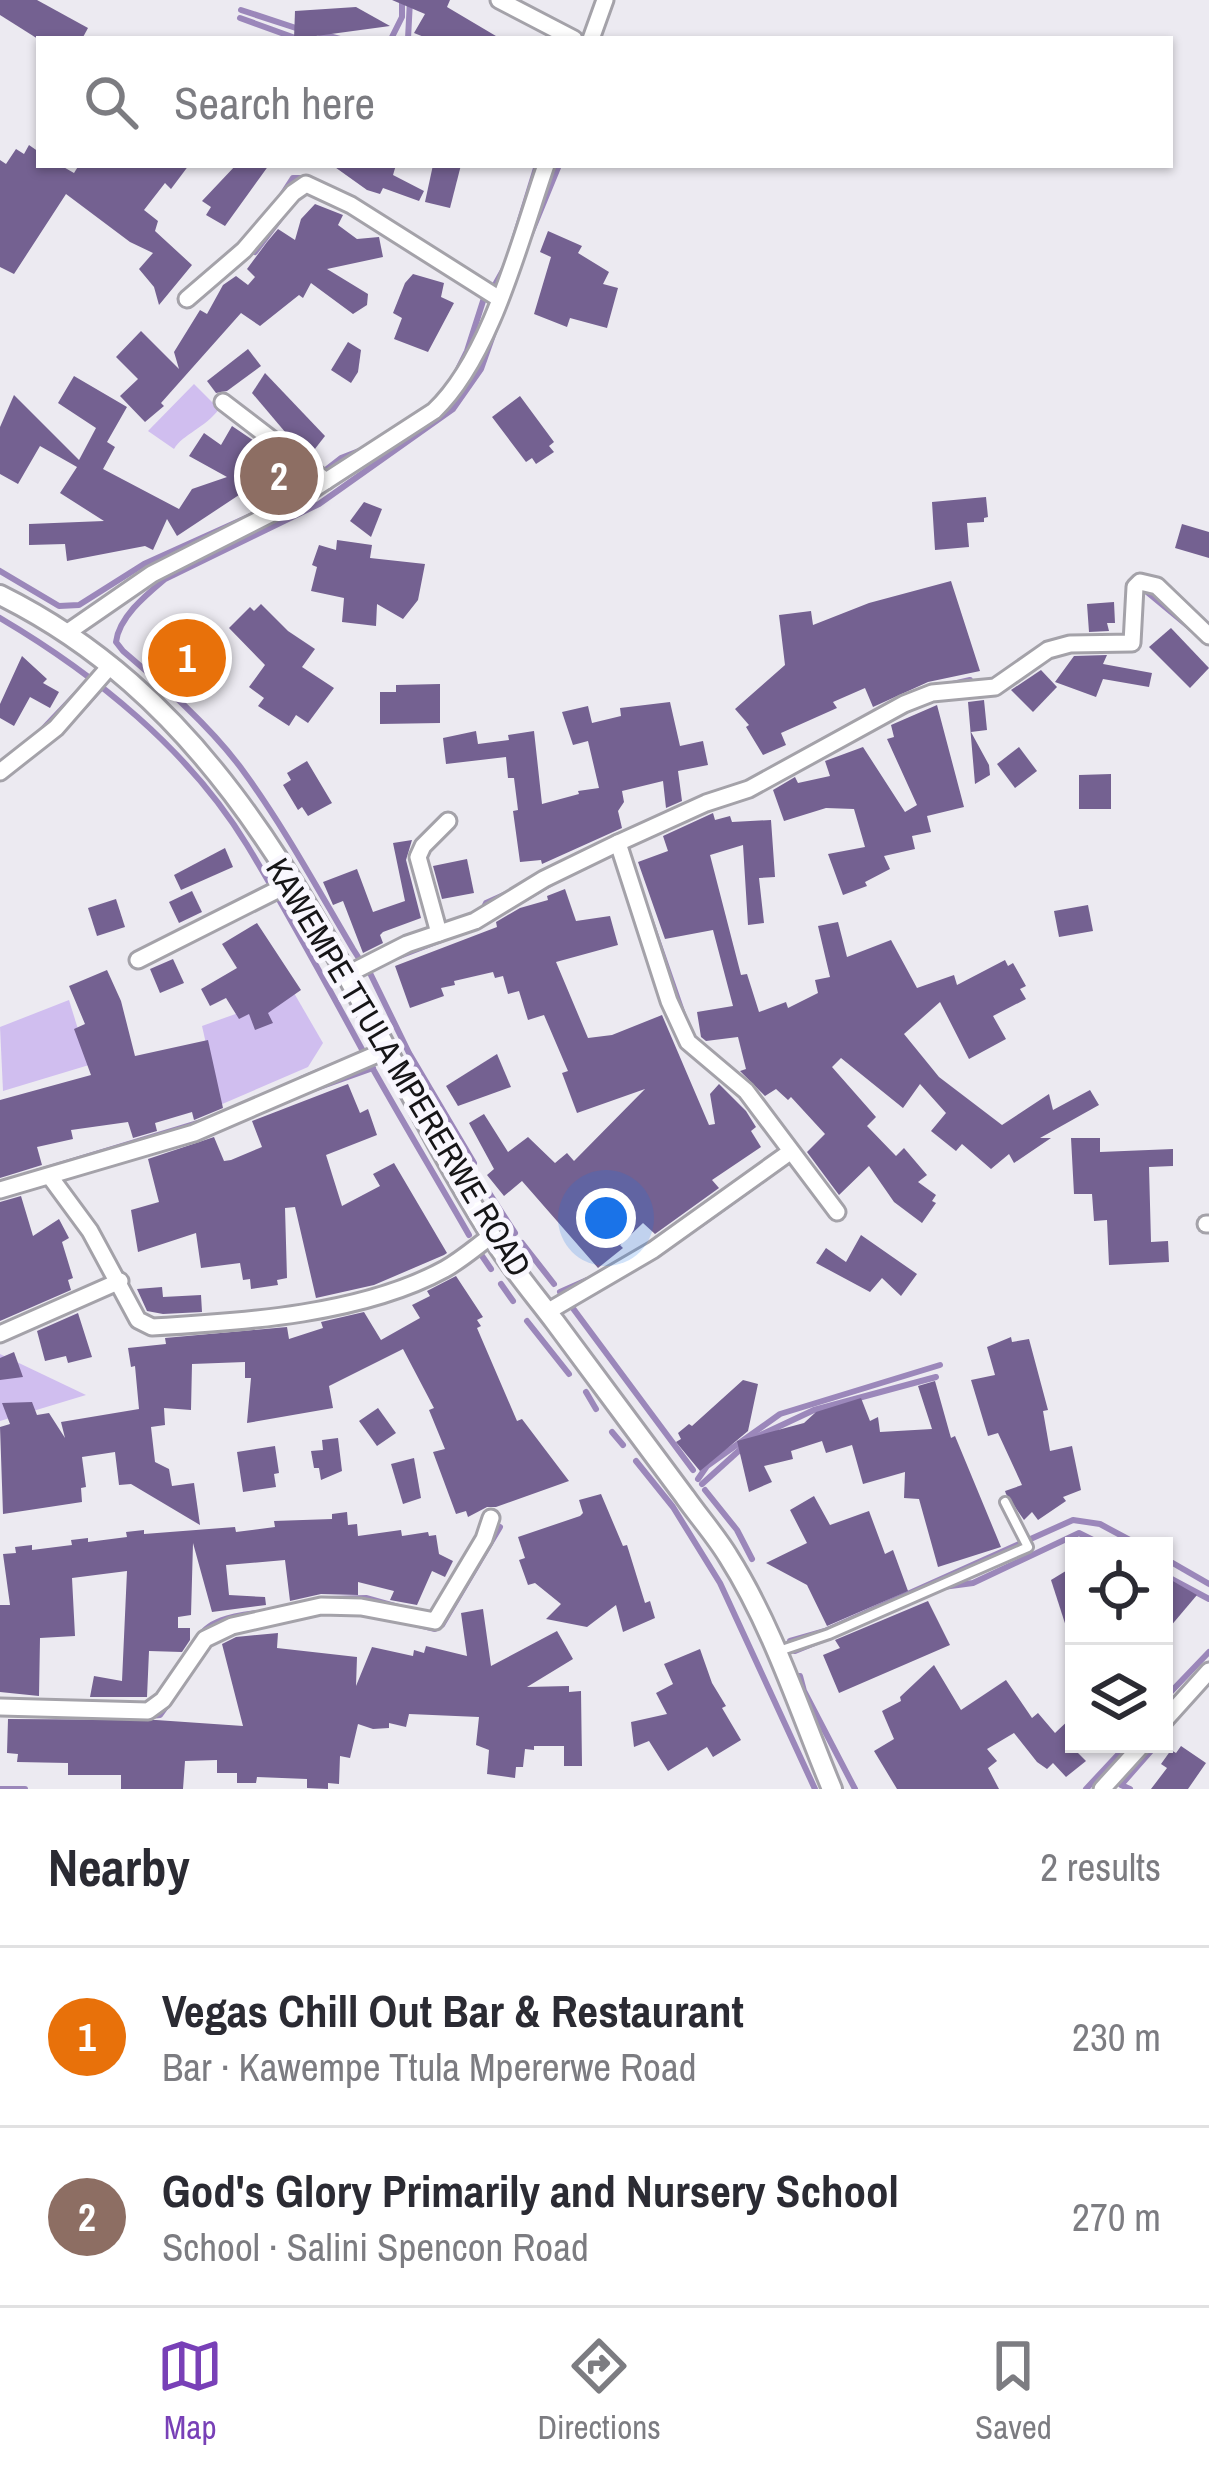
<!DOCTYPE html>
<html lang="en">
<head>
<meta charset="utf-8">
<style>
	:root { --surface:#fff; --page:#f7f7f7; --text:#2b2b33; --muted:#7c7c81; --line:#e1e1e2; --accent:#7840b7 }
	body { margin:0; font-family:"Archivo Narrow",sans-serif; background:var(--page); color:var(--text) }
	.controls { position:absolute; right:36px; bottom:36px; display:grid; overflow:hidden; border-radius:0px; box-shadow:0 3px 9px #0004 }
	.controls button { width:108px; height:108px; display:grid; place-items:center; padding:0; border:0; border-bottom:3px solid var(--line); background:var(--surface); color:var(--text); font:60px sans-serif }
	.you { position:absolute; left:606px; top:1218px; width:42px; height:42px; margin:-30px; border:9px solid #fff; border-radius:50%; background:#1a73e8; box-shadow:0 0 0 18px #1a73e833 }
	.badge { display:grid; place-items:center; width:78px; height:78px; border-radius:50%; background:var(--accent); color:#fff; font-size:39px; font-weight:700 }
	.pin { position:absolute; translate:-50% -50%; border:6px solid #fff; box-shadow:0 3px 12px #0006 }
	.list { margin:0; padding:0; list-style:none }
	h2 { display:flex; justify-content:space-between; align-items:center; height:156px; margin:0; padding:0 48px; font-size:51px }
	h2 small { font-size:39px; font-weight:400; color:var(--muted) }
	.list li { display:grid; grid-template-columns:78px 1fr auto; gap:36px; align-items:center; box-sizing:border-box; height:180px; padding:0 48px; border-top:3px solid var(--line) }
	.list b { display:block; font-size:45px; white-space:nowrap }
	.list p { margin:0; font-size:39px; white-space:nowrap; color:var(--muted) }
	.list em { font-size:39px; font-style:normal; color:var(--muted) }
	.icon { flex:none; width:66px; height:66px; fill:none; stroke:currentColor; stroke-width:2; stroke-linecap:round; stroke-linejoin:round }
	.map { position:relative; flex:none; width:1209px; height:1789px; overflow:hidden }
	.search { position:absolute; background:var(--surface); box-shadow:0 3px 9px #0004; left:36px; right:36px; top:36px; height:132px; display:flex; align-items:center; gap:30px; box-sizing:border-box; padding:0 42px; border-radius:0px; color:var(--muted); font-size:45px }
	.sheet { height:516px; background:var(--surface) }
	nav { display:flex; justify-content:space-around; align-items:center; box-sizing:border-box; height:168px; border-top:3px solid var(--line); background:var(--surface); font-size:33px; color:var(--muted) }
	nav a { display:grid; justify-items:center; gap:6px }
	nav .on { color:var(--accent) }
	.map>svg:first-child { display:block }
	.green { fill:#d0beef }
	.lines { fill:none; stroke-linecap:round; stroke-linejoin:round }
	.stream { stroke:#9b87ba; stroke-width:6 }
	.building { fill:#746191 }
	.service-casing { stroke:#a4a2a9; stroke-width:14 }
	.minor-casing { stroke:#a4a2a9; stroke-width:21 }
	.tertiary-casing { stroke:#a4a2a9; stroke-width:24 }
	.service { stroke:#fff; stroke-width:8 }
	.minor { stroke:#fff; stroke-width:15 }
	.tertiary { stroke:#fff; stroke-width:18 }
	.labels { text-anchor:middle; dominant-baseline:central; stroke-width:10; stroke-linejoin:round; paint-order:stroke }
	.street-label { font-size:33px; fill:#161517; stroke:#f9f7fe }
</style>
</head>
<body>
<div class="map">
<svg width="1209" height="1789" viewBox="0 0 1209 1789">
	<rect width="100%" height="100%" fill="#eceaf1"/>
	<!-- green -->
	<g class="green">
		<path d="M194,384L219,409C205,428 183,434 174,449L148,431Z"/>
		<polygon points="294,993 323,1043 308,1067 220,1105 202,1026"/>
		<polygon points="69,1000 89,1065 3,1091 0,1027"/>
		<polygon points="0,1354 86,1395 0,1421"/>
	</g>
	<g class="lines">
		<!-- stream -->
		<g class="stream">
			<polyline points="241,10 302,30"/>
			<polyline points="240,18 298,39"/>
			<polyline points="321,34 340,39"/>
			<polyline points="391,39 402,17 402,0"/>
			<polyline points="408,39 410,0"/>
			<polyline points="282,195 293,178 306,178"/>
			<polyline points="530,236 559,165"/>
			<polyline points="255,252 281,218"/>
			<polyline points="492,290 506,265 537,165"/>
			<polyline points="456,373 467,351 484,298 479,292"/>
			<polyline points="305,486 341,458 359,451"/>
			<polyline points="0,571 59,606 79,605 144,564 257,513"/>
			<polyline points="1141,587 1194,631"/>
			<path d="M0,618C95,674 189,750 247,845C288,913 326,983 364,1053C398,1114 434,1174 469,1235"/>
			<polyline points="944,686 970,680"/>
			<polyline points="75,717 101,688"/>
			<polyline points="40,732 76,694"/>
			<polyline points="804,751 850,726"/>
			<polyline points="523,900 552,883"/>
			<polyline points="483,909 486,903 506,894"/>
			<polyline points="648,913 685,1020"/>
			<polyline points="397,957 441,940"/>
			<path d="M367,958L360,960L353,949C317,888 283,825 241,768C208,724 165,687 123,651L116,642C119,617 146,595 165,579L319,504L453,409L481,369L498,321"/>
			<polyline points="368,969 409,1053 474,1163"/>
			<polyline points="693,1053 728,1084"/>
			<polyline points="301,1079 339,1063"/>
			<polyline points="314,1089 373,1068"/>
			<polyline points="36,1172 207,1120"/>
			<polyline points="480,1179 515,1233"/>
			<polyline points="700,1225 767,1177"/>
			<polyline points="522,1243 554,1284"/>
			<polyline points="480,1253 491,1269"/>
			<polyline points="501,1284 513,1301"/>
			<polyline points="560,1292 587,1280"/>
			<polyline points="569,1303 693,1470"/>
			<polyline points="527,1321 569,1374"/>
			<polyline points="586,1392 596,1409"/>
			<polyline points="612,1432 623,1445"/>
			<polyline points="752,1439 814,1410 936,1377"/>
			<polyline points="636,1461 673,1507 720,1583 815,1789"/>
			<polyline points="698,1479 707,1466 780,1414 940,1365"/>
			<polyline points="702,1484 743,1447"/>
			<polyline points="705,1490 737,1530 752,1559"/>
			<polyline points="1164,1558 1209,1584"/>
			<polyline points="1164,1575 1209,1599"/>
			<polyline points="943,1587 973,1583 1079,1533 1105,1546"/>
			<polyline points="329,1599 366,1598 409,1610"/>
			<polyline points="411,1623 435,1629 442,1625 500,1527"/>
			<path d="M197,1641C207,1619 235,1616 257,1613"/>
			<polyline points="790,1641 825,1631 1073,1520 1100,1524 1141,1546"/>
			<polyline points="795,1651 832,1636"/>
			<polyline points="800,1676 804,1691 855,1789"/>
			<polyline points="1164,1699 1209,1652"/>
			<polyline points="133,1718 160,1715 168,1704"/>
			<polyline points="0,1789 25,1789"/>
			<polyline points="1086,1789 1128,1744"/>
			<polyline points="1130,1789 1121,1785 1157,1744"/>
		</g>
	</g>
	<!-- building -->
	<g class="building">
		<polygon points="0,0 37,0 88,28 82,39 38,39 0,15"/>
		<polygon points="392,0 450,0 447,7 501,39 429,39 414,33 425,14"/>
		<polygon points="356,7 390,26 294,39 295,11"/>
		<polygon points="29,145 39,152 39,165 60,165 74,173 79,165 189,165 171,189 165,183 144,210 158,221 155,231 192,265 159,305 154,287 139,269 153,253 130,242 66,194 14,274 0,267 0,160 6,164 16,149 24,154"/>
		<polygon points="236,165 269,165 225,226 206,215 211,207 202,201"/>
		<polygon points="332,165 396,165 393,175 424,191 419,201 383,188 380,194 367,190"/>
		<polygon points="433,165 461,165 450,208 425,202"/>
		<polygon points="315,204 343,215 338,225 357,239 379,237 383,257 327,269 368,294 367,305 353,314 311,283 303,298 299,295 260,326 241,313 161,403 164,406 145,422 120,396 138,379 116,357 141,331 179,369 174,352 200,310 207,314 223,285 236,276 248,285 255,277 247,269 267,242 278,229 295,240 301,219"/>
		<polygon points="548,231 582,246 578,253 609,272 603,284 618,288 607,328 570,318 567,327 534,314 551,257 540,252"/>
		<polygon points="413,274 444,283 441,297 454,303 428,352 394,339 402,318 393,313 405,283"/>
		<polygon points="348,342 361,350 358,372 351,383 331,370"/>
		<polygon points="248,349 261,366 227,391 216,393 207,381"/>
		<polygon points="265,373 325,436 311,454 291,439 252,393"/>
		<polygon points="74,376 127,407 107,442 115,447 103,469 179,509 192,489 227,477 189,456 204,433 221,445 232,426 257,443 250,454 255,456 236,487 242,493 177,536 167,519 153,550 145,546 67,561 65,544 29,545 29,524 104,521 60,493 77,467 40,446 18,484 0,474 0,427 14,395 79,460 96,428 58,403"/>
		<polygon points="520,396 554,442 549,446 554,452 536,464 532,458 526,462 492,417"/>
		<polygon points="986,497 988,517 984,518 984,522 967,523 969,547 935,550 932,502"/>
		<polygon points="364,502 382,509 371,537 350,521"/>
		<polygon points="1182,524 1209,532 1209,558 1175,548"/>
		<polygon points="337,540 372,545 370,558 425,564 418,600 403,619 377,604 376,626 342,622 344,598 311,591 317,567 312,565 319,545 336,550"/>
		<polygon points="951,581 980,671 928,682 873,707 865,688 833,702 837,708 781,733 786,745 763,755 746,727 749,725 735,709 785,665 779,615 811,611 813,625 869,603"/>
		<polygon points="1114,602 1115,623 1107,623 1109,631 1089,632 1087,604"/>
		<polygon points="261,604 288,631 315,649 302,667 334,688 308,723 296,715 289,726 258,706 264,698 249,687 265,665 229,628 250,607 254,611"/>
		<polygon points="1171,628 1209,668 1190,688 1149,647"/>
		<polygon points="189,631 212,648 193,683 160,659 176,637 181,641"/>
		<polygon points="1107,655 1103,664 1152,673 1149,687 1103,679 1096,697 1055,682 1074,656"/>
		<polygon points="22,656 47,679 43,683 59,692 50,708 30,697 14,726 0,718 0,704"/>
		<polygon points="1041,670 1057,687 1033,712 1011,690"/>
		<polygon points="440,684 440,723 380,724 380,692 396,692 396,685"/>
		<polygon points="984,700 987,730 971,732 989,765 990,775 975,784 968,702"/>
		<polygon points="670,702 680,746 703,741 708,765 678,771 682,801 666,808 663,781 622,791 624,802 618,811 622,828 542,864 541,860 520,862 513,811 518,810 514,778 508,778 506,757 446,764 443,738 476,731 478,744 509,740 508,735 534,731 542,804 579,794 578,791 599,788 588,741 573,745 562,712 588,706 592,723 621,716 620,708"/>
		<polygon points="937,705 964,807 927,816 931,832 912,836 915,849 884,856 890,869 865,882 867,886 843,895 828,854 865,847 854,809 826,808 784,821 773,790 795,777 798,783 830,776 825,761 863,747 905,812 917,805 887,739 894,737 891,725"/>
		<polygon points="1019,747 1037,771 1015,788 997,764"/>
		<polygon points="307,761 332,803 308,816 302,807 298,810 283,785 291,780 287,773"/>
		<polygon points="1111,774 1111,809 1079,809 1079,775"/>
		<polygon points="713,813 715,820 730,816 732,822 771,820 775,877 759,878 764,923 748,925 743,845 710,855 741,975 747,974 759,1012 786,1002 788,1008 818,993 815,980 830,977 818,926 838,922 847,957 891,940 917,988 954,975 957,985 1005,960 1008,966 1013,963 1026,986 1020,989 1026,999 993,1016 1006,1039 969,1059 940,1002 904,1034 939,1077 1002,1125 1049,1094 1053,1110 1090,1090 1099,1105 1040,1138 1051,1138 1014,1163 1009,1154 991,1169 962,1144 956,1151 931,1131 946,1113 920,1084 903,1108 841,1058 832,1067 876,1117 867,1126 896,1156 904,1148 927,1175 918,1182 936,1195 932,1201 936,1203 922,1223 894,1202 869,1166 839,1195 807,1152 825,1134 791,1097 788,1100 776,1089 765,1096 740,1071 746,1069 738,1037 706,1041 701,1037 697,1012 733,1006 713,930 665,939 638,862 668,851 663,836"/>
		<polygon points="412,840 406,860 421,918 383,932 380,935 383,943 363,953 343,901 333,905 323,882 357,869 373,912 405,901 393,843"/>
		<polygon points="225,848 233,867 181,890 174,875"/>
		<polygon points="467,859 474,893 442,899 433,866"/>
		<polygon points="565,889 576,921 610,916 618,945 556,962 588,1038 612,1035 662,1015 709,1125 715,1124 710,1094 719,1084 746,1111 756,1127 751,1131 761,1147 712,1180 719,1188 655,1234 643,1223 620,1245 623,1248 598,1268 522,1181 504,1196 487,1175 494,1169 469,1123 484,1114 508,1152 528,1137 555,1163 567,1153 574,1161 645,1089 577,1113 562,1073 568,1071 544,1015 528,1020 519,991 508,994 503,976 495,978 493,972 454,981 455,985 441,988 444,996 410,1008 395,966 497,927 496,922 520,908 548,900 547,896"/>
		<polygon points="192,891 202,912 179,923 169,902"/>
		<polygon points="116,899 125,927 97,936 88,908"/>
		<polygon points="1088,905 1093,931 1059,937 1054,911"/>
		<polygon points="257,923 301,990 268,1013 273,1023 255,1030 249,1014 239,1019 226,998 210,1006 201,989 237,968 222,944"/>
		<polygon points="173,959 184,983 160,993 150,969"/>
		<polygon points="107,970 121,1001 135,1056 208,1040 223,1108 194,1120 192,1112 155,1123 157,1131 133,1138 128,1122 71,1130 73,1139 37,1147 42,1165 0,1178 0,1100 91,1075 74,1029 85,1024 69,986"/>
		<polygon points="497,1054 511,1087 458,1106 446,1086"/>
		<polygon points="348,1084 360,1113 368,1109 377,1135 326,1155 342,1206 380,1186 373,1174 394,1163 447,1253 444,1255 374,1285 316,1298 295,1207 285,1208 287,1278 277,1280 278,1285 251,1289 250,1279 243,1280 240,1263 201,1268 196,1233 138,1252 131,1210 159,1202 148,1159 214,1137 224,1161 231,1160 262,1147 252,1121"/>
		<polygon points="1071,1138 1100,1138 1100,1152 1173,1149 1173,1166 1149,1167 1151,1242 1168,1241 1169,1262 1109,1265 1107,1220 1094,1221 1092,1194 1074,1194"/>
		<polygon points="21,1196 33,1236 59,1219 69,1238 62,1242 73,1278 68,1280 71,1290 0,1321 0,1202"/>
		<polygon points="861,1235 917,1274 901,1296 882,1278 870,1292 816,1263 826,1248 846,1262"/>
		<polygon points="456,1276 483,1317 477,1320 481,1326 477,1328 517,1421 522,1419 569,1481 496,1507 487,1507 468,1517 466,1511 456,1514 433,1452 445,1449 429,1410 434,1408 403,1349 329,1386 333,1408 247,1423 251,1378 245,1378 245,1362 192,1364 191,1410 164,1408 165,1425 151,1427 155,1462 169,1469 172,1486 194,1483 200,1525 131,1484 119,1485 115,1452 82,1457 86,1487 81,1488 82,1502 3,1514 0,1427 10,1424 2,1403 32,1402 37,1415 49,1413 65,1438 61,1422 139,1409 135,1366 131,1367 128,1348 166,1344 165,1338 287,1327 289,1339 323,1328 321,1322 364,1312 381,1340 420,1318 412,1305 430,1296 427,1291"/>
		<polygon points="162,1287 163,1297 201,1295 202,1312 163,1314 147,1311 137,1289"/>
		<polygon points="78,1313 92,1357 68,1363 66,1356 45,1361 37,1331"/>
		<polygon points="1011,1337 1012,1342 1029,1339 1048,1410 1043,1411 1050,1451 1072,1446 1081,1490 1063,1497 1066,1501 1038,1520 1032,1512 1024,1520 1006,1494 1005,1491 1022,1485 998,1433 988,1436 971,1380 995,1375 987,1347"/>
		<polygon points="14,1352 23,1377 0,1380 0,1358"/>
		<polygon points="743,1380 758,1384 748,1431 700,1471 676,1442 681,1439 678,1433 689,1424 692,1426"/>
		<polygon points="935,1381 951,1438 955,1436 1001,1547 938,1567 919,1499 904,1498 905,1472 863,1484 852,1445 826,1453 822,1441 791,1451 793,1459 764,1466 772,1482 749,1492 737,1441 804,1423 816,1412 861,1398 870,1421 878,1417 880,1432 932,1429 918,1386"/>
		<polygon points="378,1408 396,1433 377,1446 359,1421"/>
		<polygon points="338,1438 342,1471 321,1480 319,1468 314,1468 311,1451 323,1450 322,1440"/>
		<polygon points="275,1446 279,1473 274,1474 276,1487 243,1492 237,1452"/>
		<polygon points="414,1458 421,1498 403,1504 391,1464"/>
		<polygon points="601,1494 623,1546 627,1545 645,1603 650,1601 655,1618 623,1632 616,1605 587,1627 546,1619 561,1604 535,1583 528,1585 519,1560 525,1558 518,1537 580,1516 583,1513 579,1500"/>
		<polygon points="814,1496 830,1525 869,1511 885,1554 893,1550 908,1591 827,1626 807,1585 766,1563 807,1543 790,1510"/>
		<polygon points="347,1512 348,1525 357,1524 358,1536 401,1530 402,1536 428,1532 429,1536 436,1535 439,1554 453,1561 445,1577 432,1571 417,1605 390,1600 394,1591 358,1582 358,1595 321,1594 290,1601 285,1560 226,1565 229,1595 265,1597 266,1605 212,1612 193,1543 191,1615 178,1617 178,1628 190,1628 190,1640 182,1652 149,1651 147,1697 90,1697 94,1676 122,1681 127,1571 72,1578 75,1636 40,1638 39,1696 0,1692 0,1605 10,1605 3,1554 16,1553 15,1547 32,1545 32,1550 72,1545 71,1540 88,1538 88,1542 127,1537 126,1532 144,1530 144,1534 235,1527 236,1532 275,1527 274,1521 332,1519 332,1514"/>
		<polygon points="1074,1566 1074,1642 1071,1642 1051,1580"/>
		<polygon points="1164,1576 1197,1595 1164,1634"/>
		<polygon points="928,1601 950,1645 839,1693 823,1655 840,1648 835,1640"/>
		<polygon points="483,1609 491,1666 557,1631 573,1659 527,1687 569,1686 569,1692 581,1691 582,1766 564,1766 564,1746 534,1746 534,1750 525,1749 523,1767 516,1767 515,1778 487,1774 489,1750 476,1745 479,1717 409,1714 406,1727 389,1723 389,1728 373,1729 358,1724 350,1758 340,1756 339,1784 328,1783 328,1789 307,1788 307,1779 257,1777 256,1783 237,1783 237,1773 217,1773 217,1760 185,1761 183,1789 121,1789 121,1775 68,1775 68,1763 17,1762 18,1754 7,1753 8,1719 156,1720 243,1726 222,1644 236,1637 278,1633 277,1648 357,1657 356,1686 372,1647 413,1656 414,1650 424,1653 426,1646 467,1656 461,1613"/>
		<polygon points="700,1649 712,1683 726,1706 722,1708 741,1740 713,1757 707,1747 668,1771 649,1741 634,1747 631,1722 667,1714 656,1693 673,1684 664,1664"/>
		<polygon points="934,1665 961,1710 1006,1680 1032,1718 1038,1713 1055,1733 1074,1715 1074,1744 1089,1744 1078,1753 1086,1761 1066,1777 1053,1763 1047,1769 1037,1762 1014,1733 987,1749 997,1761 988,1768 999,1789 897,1789 874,1751 894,1739 882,1711 901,1701 900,1697"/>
		<polygon points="1181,1746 1206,1763 1188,1789 1151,1789 1167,1768 1161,1764 1171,1750 1176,1753"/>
	</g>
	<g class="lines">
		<!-- service casing -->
		<g class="service-casing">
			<g id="service">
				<polyline points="257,481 291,502"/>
				<polyline points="776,1652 829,1634 1028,1547 1005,1502"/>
			</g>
		</g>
		<!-- minor casing -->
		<g class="minor-casing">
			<g id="minor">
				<polyline points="499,0 574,39"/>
				<polyline points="591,39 605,0"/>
				<polyline points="187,299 244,250 293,193 306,184 351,205 498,298"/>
				<polyline points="223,402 326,481"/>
				<path d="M68,632L152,574L292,503L434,411C491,357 520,240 546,165"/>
				<polyline points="0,772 56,728 111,665"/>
				<polyline points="618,843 669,1001 688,1042 746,1091 837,1212"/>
				<polyline points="439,933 418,857 423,846 448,821"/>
				<polyline points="138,960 293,882"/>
				<polyline points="348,974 407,944 475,921 544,879 618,843 706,803 749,789 904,704 932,693 995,687 1048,650 1070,644 1132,643 1135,587 1140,582 1157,586 1209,636"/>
				<path d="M51,1178L90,1231L138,1320L152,1327C245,1322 363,1314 445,1269C461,1260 476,1247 491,1236"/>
				<polyline points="0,1190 194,1133 389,1049"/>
				<polyline points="1206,1224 1209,1224"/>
				<polyline points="547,1312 653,1250 790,1152"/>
				<polyline points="0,1334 120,1281"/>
				<polyline points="0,1707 148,1711 163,1700 205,1639 232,1626 321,1606 361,1607 435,1621 484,1539 491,1518"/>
				<polyline points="1164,1721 1209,1671"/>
				<polyline points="1102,1789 1143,1744"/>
			</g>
		</g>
		<!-- tertiary casing -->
		<g class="tertiary-casing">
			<path id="tertiary" d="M0,595C262,725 346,1002 490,1234C509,1265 533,1293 555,1322C598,1380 642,1439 685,1497C699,1517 716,1536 728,1556C773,1627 800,1712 832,1789"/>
		</g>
		<!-- service -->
		<use href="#service" class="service"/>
		<!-- minor -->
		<use href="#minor" class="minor"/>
		<!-- tertiary -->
		<use href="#tertiary" class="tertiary"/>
	</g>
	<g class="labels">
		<!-- street labels -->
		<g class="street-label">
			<text transform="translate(399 1067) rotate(59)">KAWEMPE TTULA MPERERWE ROAD</text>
		</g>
	</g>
</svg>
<div class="controls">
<button><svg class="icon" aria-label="locate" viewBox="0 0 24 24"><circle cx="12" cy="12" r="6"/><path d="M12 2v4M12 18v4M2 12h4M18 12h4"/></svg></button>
<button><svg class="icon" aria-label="layers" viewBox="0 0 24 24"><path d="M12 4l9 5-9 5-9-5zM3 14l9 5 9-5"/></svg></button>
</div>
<div class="you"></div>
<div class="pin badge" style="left:187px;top:658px;background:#e8710a">1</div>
<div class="pin badge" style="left:279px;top:476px;background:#8d6e63">2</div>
<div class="search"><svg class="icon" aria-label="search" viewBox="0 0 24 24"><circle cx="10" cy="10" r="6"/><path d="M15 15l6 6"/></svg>Search here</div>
</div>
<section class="sheet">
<h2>Nearby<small>2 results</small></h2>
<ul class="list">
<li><span class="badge" style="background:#e8710a">1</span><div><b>Vegas Chill Out Bar &amp; Restaurant</b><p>Bar · Kawempe Ttula Mpererwe Road</p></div><em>230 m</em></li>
<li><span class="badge" style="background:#8d6e63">2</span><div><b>God's Glory Primarily and Nursery School</b><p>School · Salini Spencon Road</p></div><em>270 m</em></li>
</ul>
</section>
<nav>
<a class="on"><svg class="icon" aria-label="map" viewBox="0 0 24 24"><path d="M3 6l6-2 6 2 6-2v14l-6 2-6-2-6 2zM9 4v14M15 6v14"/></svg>Map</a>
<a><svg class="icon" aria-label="directions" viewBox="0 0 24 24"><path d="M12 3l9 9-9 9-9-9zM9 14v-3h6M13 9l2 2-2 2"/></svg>Directions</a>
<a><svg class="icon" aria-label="saved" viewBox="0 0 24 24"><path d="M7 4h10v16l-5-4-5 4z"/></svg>Saved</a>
</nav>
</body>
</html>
